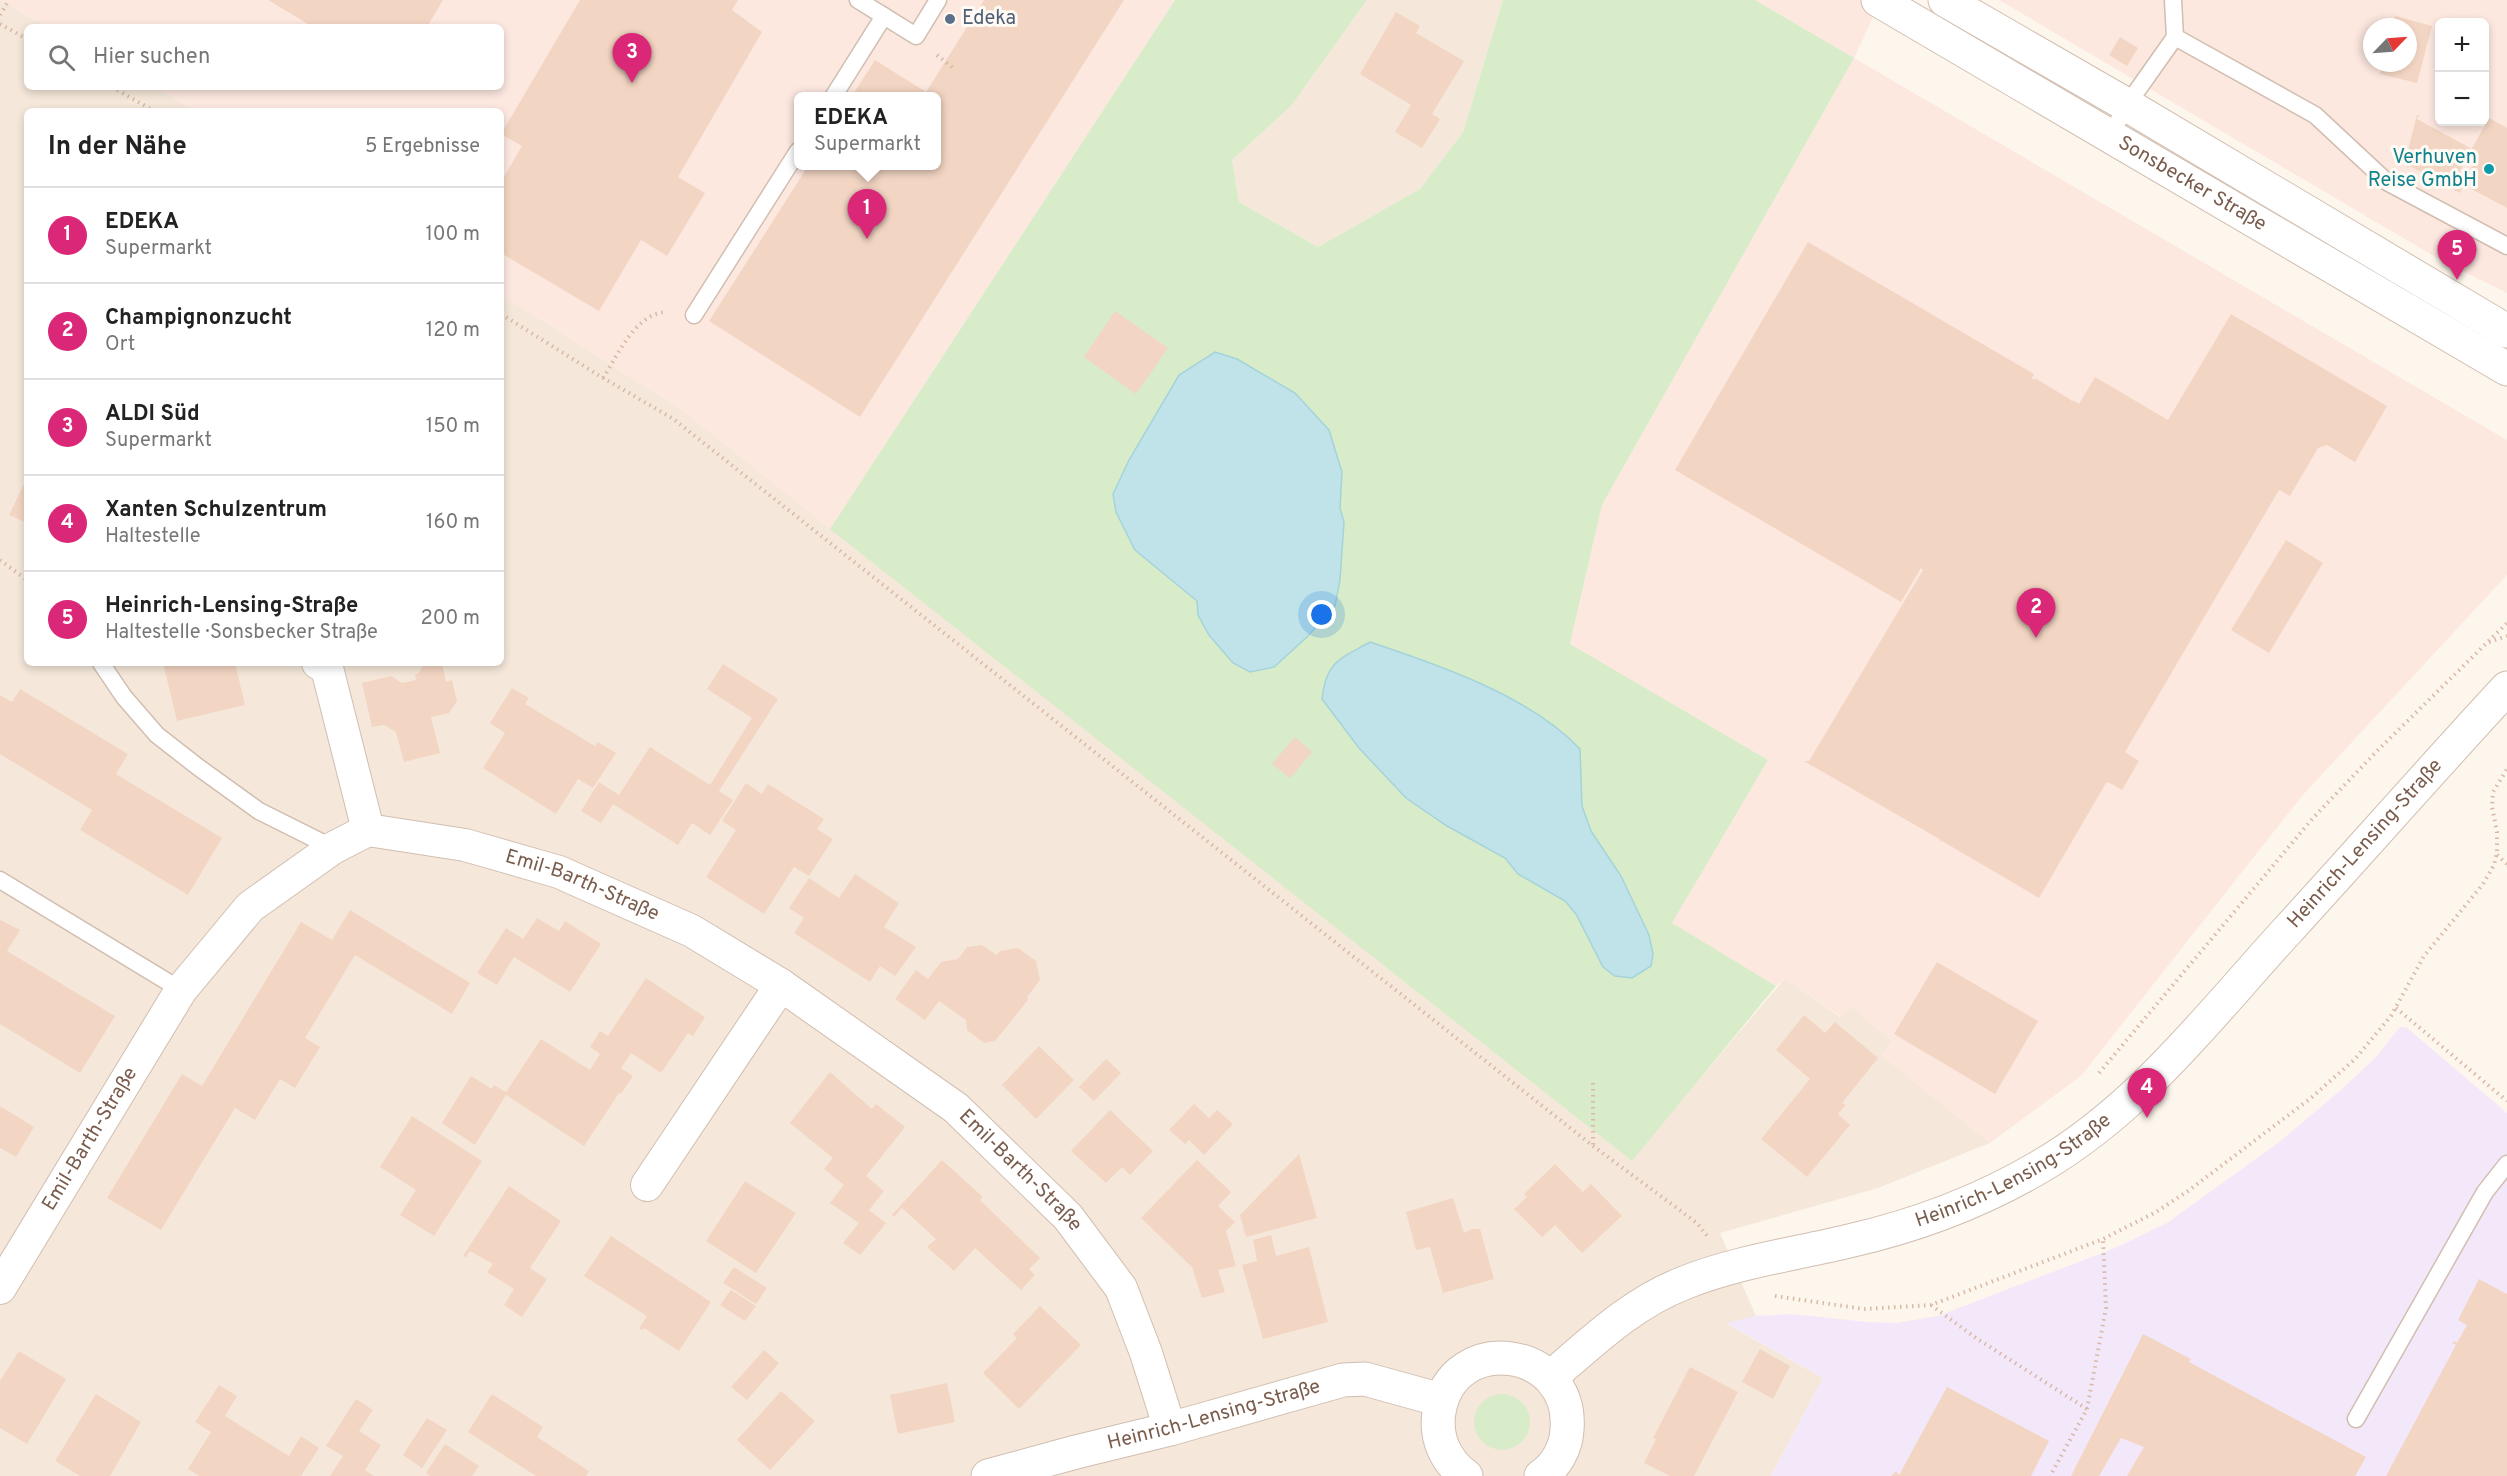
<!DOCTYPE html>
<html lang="de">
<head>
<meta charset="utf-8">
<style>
	:root { --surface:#fff; --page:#f2f2f2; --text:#222; --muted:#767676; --line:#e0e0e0; --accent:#db2777 }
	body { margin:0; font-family:Overpass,sans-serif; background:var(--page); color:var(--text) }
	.controls { position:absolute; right:18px; top:18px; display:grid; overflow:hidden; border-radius:9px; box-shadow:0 3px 9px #0003 }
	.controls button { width:54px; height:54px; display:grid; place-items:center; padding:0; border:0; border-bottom:2px solid var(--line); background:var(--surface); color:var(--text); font:30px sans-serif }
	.compass { position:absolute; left:2363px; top:18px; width:54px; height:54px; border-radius:50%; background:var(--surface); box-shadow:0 3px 9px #0003; rotate:65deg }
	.you { position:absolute; left:1322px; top:615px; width:21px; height:21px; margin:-15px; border:4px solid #fff; border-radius:50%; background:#1a73e8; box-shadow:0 0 0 9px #1a73e833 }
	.badge { display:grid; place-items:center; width:39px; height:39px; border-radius:50%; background:var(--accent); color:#fff; font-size:20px; font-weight:700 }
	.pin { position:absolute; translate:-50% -50px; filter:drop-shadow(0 2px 3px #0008) }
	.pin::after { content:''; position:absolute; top:32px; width:21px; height:18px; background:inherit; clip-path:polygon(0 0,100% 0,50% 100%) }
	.popup { position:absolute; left:794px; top:92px; width:147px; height:78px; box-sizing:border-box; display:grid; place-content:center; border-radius:9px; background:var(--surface); filter:drop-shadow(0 2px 4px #0005); font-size:20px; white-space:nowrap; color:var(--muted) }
	.popup b { font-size:22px; color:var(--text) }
	.popup::after { content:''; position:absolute; left:50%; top:100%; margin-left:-12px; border:12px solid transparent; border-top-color:var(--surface) }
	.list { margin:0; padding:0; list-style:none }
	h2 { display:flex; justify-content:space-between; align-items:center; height:78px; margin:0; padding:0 24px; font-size:26px }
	h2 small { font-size:20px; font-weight:400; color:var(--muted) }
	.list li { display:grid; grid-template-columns:39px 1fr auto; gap:18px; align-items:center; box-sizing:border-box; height:96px; padding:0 24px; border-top:2px solid var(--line) }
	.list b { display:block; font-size:22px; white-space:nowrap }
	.list p { margin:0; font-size:20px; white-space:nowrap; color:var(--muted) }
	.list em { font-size:20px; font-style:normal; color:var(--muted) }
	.icon { flex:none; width:33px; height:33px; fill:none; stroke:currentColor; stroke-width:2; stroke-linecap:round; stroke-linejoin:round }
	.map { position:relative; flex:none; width:2507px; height:1476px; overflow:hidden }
	.search { position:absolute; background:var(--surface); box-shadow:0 3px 9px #0003; left:24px; top:24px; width:480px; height:66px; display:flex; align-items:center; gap:15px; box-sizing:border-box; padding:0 21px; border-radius:9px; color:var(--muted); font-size:22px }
	.panel { position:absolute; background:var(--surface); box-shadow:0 3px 9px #0003; left:24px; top:108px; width:480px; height:558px; border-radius:9px }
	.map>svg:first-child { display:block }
	.residential { fill:#f5e8da }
	.commercial { fill:#fde8e0; fill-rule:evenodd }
	.education { fill:#f3e8fa }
	.green { fill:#d8ecc9 }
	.water { fill:#bfe3e8; stroke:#a5d3da; stroke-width:1.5 }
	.building { fill:#f3d5c3 }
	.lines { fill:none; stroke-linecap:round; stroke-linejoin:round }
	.service-casing { stroke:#d1beb0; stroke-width:19 }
	.minor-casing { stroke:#d1beb0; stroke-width:34 }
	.tertiary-casing { stroke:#d1beb0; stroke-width:35 }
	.path { stroke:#d9b8a5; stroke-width:4; stroke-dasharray:1.5 4.5; stroke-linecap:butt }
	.service { stroke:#fff; stroke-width:16 }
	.minor { stroke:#fff; stroke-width:32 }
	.tertiary { stroke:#fff; stroke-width:33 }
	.service-dot { fill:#5c6f8a; stroke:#fffaf3; stroke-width:2 }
	.culture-dot { fill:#0f9aa8; stroke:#fffaf3; stroke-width:2 }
	.labels { text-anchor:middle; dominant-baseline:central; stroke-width:6; stroke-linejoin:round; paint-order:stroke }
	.service-label { font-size:20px; fill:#4e5e75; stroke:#fffaf3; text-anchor:start }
	.culture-label { font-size:20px; fill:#0d838f; stroke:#fffaf3; text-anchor:end }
	.street-label { font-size:20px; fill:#7a5c4d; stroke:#fffaf3 }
</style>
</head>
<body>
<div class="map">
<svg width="2507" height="1476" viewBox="0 0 2507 1476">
	<rect width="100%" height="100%" fill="#fdf6ec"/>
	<!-- residential -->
	<g class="residential">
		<polygon points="0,0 48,27 27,27 27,87 154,87 196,111 27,111 27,663 501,663 501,294 682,410 1631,1160 1785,978 1840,1017 1851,1006 1892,1041 1882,1055 1990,1143 1878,1188 1720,1233 1756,1316 1727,1324 1823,1378 1771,1476 0,1476"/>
		<polygon points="1367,0 1503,0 1463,132 1420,189 1318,247 1239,202 1232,160 1291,106"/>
	</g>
	<!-- commercial -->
	<g class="commercial">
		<path d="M0,0H1175L830,529L682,410L501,294V111H196L154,87H501V27H48ZM798,97H936V166H798Z"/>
		<polygon points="1755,0 1881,0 1854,58 2507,440 2507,575 2302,796 2081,1076 1990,1143 1881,1055 1892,1041 1851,1006 1841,1017 1785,978 1776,986 1671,924 1768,760 1570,645 1602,505 1854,58"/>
		<path d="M1999,0H2507V293L2444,262ZM2440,22H2484V122H2440ZM2372,27H2408V63H2372Z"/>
	</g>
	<!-- education -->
	<polygon class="education" points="2400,1027 2406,1027 2507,1113 2507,1476 1771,1476 1823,1378 1726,1323 1756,1316 1792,1314 1867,1322 1896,1323 1938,1316 2115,1248 2167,1223 2278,1143 2341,1090 2377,1056"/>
	<!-- green -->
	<g class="green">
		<polygon points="1175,0 1367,0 1291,106 1232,160 1239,202 1318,247 1420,189 1463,132 1503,0 1755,0 1854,58 1602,505 1570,644 1768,760 1672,923 1776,986 1632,1161 830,529"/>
		<circle cx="1502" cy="1422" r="28"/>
	</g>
	<!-- water -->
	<g class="water">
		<polygon points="1215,352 1237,359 1295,393 1329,430 1342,472 1340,508 1344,522 1340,580 1335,606 1307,637 1274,667 1250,672 1233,663 1209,635 1198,615 1197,601 1135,550 1116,512 1113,494 1129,460 1179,375"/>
		<path d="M1370,642C1439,665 1530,696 1580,749L1582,806L1591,831L1621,876L1649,935L1653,954L1651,966L1632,978L1615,976L1603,967L1576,914L1565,901L1518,874L1505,858L1447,826L1406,798L1359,748L1322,699C1326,661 1340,659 1370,642Z"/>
	</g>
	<!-- building -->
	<g class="building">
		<polygon points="268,0 443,0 427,27 313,27"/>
		<polygon points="580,0 738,0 732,10 762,32 678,177 705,193 667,256 641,240 599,311 501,253 501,182 522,146 501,134"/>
		<polygon points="984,0 1124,0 860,417 709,321 808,166 936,166 936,96 852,96 875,60 926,92"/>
		<polygon points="1396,12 1420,26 1416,33 1464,61 1432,114 1440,119 1422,148 1395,132 1411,105 1360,74"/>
		<polygon points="2395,16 2432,26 2417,83 2380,74 2383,63 2408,63 2408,27 2392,27"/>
		<polygon points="2120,37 2138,48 2127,66 2109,55"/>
		<polygon points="2417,115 2419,115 2417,119 2472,149 2455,180 2462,184 2479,154 2471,150 2489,118 2507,128 2507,208 2464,185 2460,193 2410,166 2407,168 2409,146"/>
		<polygon points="1808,242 2034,374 2032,378 2034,380 2035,378 2071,400 2072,402 2073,400 2079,404 2095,377 2168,420 2231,314 2387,406 2355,462 2327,445 2318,448 2290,496 2279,490 2125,752 2139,761 2122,790 2108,782 2106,783 2039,898 1942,841 1939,842 1941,840 1804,761 1809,761 1923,570 1921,568 1901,602 1675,470"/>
		<polygon points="1115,311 1168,348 1136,394 1084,357"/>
		<polygon points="27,478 27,523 9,515"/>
		<polygon points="2286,540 2323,563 2269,653 2231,630"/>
		<polygon points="163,663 235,663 245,705 177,721"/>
		<polygon points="425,663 442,663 446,682 452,680 457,701 449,713 431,717 440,753 404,762 396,732 384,725 372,727 362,683 391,676 402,683 416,680 415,674 418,674"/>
		<polygon points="723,664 778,699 719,791 733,800 710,835 692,823 678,845 613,804 601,823 581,811 599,782 619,795 650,747 710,785 752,718 707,689"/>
		<polygon points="512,688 529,698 525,704 595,746 598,742 616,753 593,788 578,779 556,814 483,768 505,733 490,723"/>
		<polygon points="20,689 128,754 116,774 222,838 188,895 80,830 92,810 0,754 0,695 12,702"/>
		<polygon points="1295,737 1312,752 1290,778 1272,764"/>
		<polygon points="746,783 762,794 768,784 824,819 817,829 833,839 809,876 794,867 764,914 706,877 736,830 722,821"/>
		<polygon points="855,874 899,903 884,927 916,947 895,976 880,966 870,982 794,933 804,918 789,908 809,878 839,898"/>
		<polygon points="350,910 470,983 452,1014 355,955 305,1038 320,1047 295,1088 280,1079 255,1120 235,1108 161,1230 107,1198 182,1074 202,1086 301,922 332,940"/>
		<polygon points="537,918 559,931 565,921 601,944 570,992 514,957 497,985 477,973 506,928 523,939"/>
		<polygon points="0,920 20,930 7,951 115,1016 80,1073 0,1024"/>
		<polygon points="982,945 997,955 1000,951 1018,948 1036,961 1040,980 1027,997 1028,1000 995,1041 984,1043 967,1030 966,1020 939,1001 925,1020 895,999 916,970 928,979 941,962 958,959 967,947"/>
		<polygon points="1937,962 2038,1021 1995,1094 1894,1034"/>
		<polygon points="646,978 705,1017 693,1036 688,1033 661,1073 631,1053 621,1068 633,1076 621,1094 619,1093 584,1146 506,1095 475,1145 442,1123 471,1076 492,1089 494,1085 506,1092 541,1039 590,1070 600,1054 590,1047 600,1031 608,1036"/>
		<polygon points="1804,1015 1825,1033 1835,1022 1878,1058 1842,1103 1846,1105 1838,1114 1850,1125 1807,1177 1761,1139 1810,1079 1776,1050"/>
		<polygon points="1039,1046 1074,1080 1036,1119 1002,1085"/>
		<polygon points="1106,1059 1121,1073 1094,1101 1079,1087"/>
		<polygon points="830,1072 872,1109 876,1104 905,1127 866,1176 884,1191 869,1210 886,1223 860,1255 843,1243 859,1223 830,1203 844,1185 824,1169 833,1158 790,1123"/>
		<polygon points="1194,1104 1209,1118 1217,1110 1233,1124 1204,1155 1189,1140 1185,1144 1169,1130"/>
		<polygon points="0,1106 34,1127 16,1157 0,1148"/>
		<polygon points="1110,1110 1153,1151 1130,1175 1122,1167 1106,1183 1071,1151"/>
		<polygon points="412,1116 482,1161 434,1236 400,1215 416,1190 380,1167"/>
		<polygon points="1299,1154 1317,1218 1246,1237 1240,1215"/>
		<polygon points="942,1160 983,1197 980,1200 1040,1258 1029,1269 1035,1275 1021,1290 975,1248 954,1271 927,1247 936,1239 902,1208 894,1217 892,1215"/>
		<polygon points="1197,1160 1231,1192 1218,1206 1235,1222 1226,1231 1236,1266 1218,1270 1225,1292 1202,1298 1192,1267 1141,1218"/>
		<polygon points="1555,1164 1583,1192 1591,1184 1622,1216 1582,1253 1555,1225 1542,1237 1514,1209 1527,1197 1524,1194"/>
		<polygon points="745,1181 796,1213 756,1273 706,1241"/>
		<polygon points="509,1186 561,1221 530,1268 547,1279 522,1317 504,1305 514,1289 487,1272 493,1264 470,1251 466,1257 463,1256"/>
		<polygon points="1453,1198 1464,1233 1472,1229 1480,1229 1494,1279 1443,1293 1430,1247 1416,1250 1406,1212"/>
		<polygon points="1271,1235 1276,1256 1309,1247 1328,1322 1263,1339 1242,1265 1257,1261 1253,1240"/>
		<polygon points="611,1236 711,1302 679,1351 644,1328 642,1330 639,1328 647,1316 584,1276"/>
		<polygon points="734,1267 767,1288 756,1304 723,1283"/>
		<polygon points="2479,1279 2507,1294 2507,1476 2386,1476 2456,1345 2452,1343 2454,1341 2457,1343 2467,1325 2458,1320"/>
		<polygon points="731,1290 756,1306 745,1321 720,1305"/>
		<polygon points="1040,1306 1081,1345 1019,1409 983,1373 1017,1338 1013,1334"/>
		<polygon points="2143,1334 2191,1359 2189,1362 2366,1457 2355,1476 2127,1476 2144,1447 2121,1438 2099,1476 2071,1476"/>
		<polygon points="1760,1349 1790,1366 1773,1399 1742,1382"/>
		<polygon points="764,1350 779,1363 747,1400 731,1387"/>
		<polygon points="19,1351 66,1379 27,1444 0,1428 0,1381"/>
		<polygon points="1690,1367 1738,1392 1694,1476 1670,1476 1644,1463 1656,1439 1653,1438"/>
		<polygon points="947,1383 955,1422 898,1434 890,1395"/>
		<polygon points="219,1385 237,1396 225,1416 289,1456 301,1436 319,1448 301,1476 199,1476 188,1469 211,1432 195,1422"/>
		<polygon points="1947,1387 2049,1441 2031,1476 1891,1476 1896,1471 1899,1475"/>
		<polygon points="781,1391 815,1421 770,1470 737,1440"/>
		<polygon points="96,1394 141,1422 110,1476 80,1476 55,1461"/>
		<polygon points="492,1394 543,1427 537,1437 589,1471 586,1476 536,1476 468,1432"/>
		<polygon points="356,1399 373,1410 359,1431 381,1445 365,1470 374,1476 330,1476 343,1456 326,1446"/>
		<polygon points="427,1418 447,1430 422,1468 403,1455"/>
		<polygon points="445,1444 479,1466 472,1476 430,1476 426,1473"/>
	</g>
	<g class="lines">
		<!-- service casing -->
		<g class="service-casing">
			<g id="service">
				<polyline points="858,0 916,36 938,0"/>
				<polyline points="2175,37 2315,115 2387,182 2507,246"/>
				<polyline points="833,97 884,16"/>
				<polyline points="2110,136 2127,105 2175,37 2173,0"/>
				<polyline points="694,315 798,151"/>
				<polyline points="101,663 124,697 157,735 198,767 259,811 333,848"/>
				<polyline points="0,880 181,990"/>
				<polyline points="2356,1419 2485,1192 2507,1164"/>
			</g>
		</g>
		<!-- minor casing -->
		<g class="minor-casing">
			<g id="minor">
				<polyline points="318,663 327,668 368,830"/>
				<polyline points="647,1185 781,985"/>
				<path id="s1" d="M0,1288L181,990L250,907L333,848L368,830L465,845L559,872L692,931L781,985L956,1108L1068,1217L1121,1288L1146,1353L1170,1429"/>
			</g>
		</g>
		<!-- tertiary casing -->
		<g class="tertiary-casing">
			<g id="tertiary">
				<path id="s2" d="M1878,0L2507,369"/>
				<polyline points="1945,0 2127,105 2507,331"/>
				<path id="s3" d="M1551,1377C1592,1342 1632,1303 1684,1283C1736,1262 1795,1254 1849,1241C1915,1226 1982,1201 2041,1166C2140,1108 2210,1015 2286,932C2360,851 2432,769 2507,688"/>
				<path id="s4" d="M988,1476L1076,1452L1170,1429L1343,1380L1365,1379L1441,1400"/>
				<path d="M1466,1476C1445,1461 1435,1437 1439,1412C1452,1330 1574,1346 1567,1430C1566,1448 1556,1466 1541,1476"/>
			</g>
		</g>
		<!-- path -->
		<g class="path">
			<polyline points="0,15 9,0"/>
			<polyline points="0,24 27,39"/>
			<polyline points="937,55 953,68"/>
			<polyline points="112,87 154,111"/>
			<polyline points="501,314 603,378 672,418 1593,1146 1697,1223 1708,1237"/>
			<path d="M603,378C618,355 635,314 666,312"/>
			<polyline points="0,560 27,580"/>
			<polyline points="2489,642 2507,636"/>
			<polyline points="2497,855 2507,864"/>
			<polyline points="2396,1008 2507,1101"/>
			<polyline points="2099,1073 2313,818 2378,750 2507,623"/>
			<polyline points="1593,1083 1593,1146"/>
			<polyline points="1775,1296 1864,1309 1931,1305 2103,1239 2156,1212 2188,1191 2311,1098 2355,1059 2391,1016 2424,956 2483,884 2494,865 2497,852 2497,832 2492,807 2493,792 2507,769"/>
			<polyline points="1931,1305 1976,1338 2087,1409 2050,1476"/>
			<polyline points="2087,1409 2106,1308 2103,1239"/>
		</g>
		<!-- service -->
		<use href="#service" class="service"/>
		<!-- minor -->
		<use href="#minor" class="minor"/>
		<!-- tertiary -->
		<use href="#tertiary" class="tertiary"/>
	</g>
	<!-- markers -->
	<circle class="service-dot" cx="950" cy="19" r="6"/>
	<circle class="culture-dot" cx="2489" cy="169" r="6"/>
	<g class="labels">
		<!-- service labels -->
		<g class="service-label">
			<text x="962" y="19">Edeka</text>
		</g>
		<!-- culture labels -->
		<g class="culture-label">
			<text x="2477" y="158">Verhuven<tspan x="2477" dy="23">Reise GmbH</tspan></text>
		</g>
		<!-- street labels -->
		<g class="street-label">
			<text stroke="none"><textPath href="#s2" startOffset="364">Sonsbecker Straße</textPath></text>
			<text stroke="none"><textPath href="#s3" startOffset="1000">Heinrich-Lensing-Straße</textPath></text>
			<text stroke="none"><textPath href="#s1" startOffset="820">Emil-Barth-Straße</textPath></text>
			<text stroke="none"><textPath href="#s1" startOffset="174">Emil-Barth-Straße</textPath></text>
			<text stroke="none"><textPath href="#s3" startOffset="514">Heinrich-Lensing-Straße</textPath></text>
			<text stroke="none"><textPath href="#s1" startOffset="1347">Emil-Barth-Straße</textPath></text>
			<text stroke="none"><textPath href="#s4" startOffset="234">Heinrich-Lensing-Straße</textPath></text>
		</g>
	</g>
</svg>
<div class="controls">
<button>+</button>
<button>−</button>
</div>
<svg class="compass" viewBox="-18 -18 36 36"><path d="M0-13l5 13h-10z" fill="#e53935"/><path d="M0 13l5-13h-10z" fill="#767676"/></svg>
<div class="you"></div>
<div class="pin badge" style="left:867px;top:239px">1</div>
<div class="popup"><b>EDEKA</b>Supermarkt</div>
<div class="pin badge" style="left:2036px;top:638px">2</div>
<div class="pin badge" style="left:632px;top:83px">3</div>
<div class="pin badge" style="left:2147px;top:1118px">4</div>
<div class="pin badge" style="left:2457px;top:280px">5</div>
<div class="search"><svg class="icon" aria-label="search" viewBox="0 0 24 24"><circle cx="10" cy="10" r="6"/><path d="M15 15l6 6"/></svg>Hier suchen</div>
<section class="panel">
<h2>In der Nähe<small>5 Ergebnisse</small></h2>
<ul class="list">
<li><span class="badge">1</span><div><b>EDEKA</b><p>Supermarkt</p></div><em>100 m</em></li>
<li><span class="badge">2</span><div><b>Champignonzucht</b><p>Ort</p></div><em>120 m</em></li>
<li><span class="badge">3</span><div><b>ALDI Süd</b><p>Supermarkt</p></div><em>150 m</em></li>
<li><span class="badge">4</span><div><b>Xanten Schulzentrum</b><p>Haltestelle</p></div><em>160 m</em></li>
<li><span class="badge">5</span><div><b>Heinrich-Lensing-Straße</b><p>Haltestelle · Sonsbecker Straße</p></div><em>200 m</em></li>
</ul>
</section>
</div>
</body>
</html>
